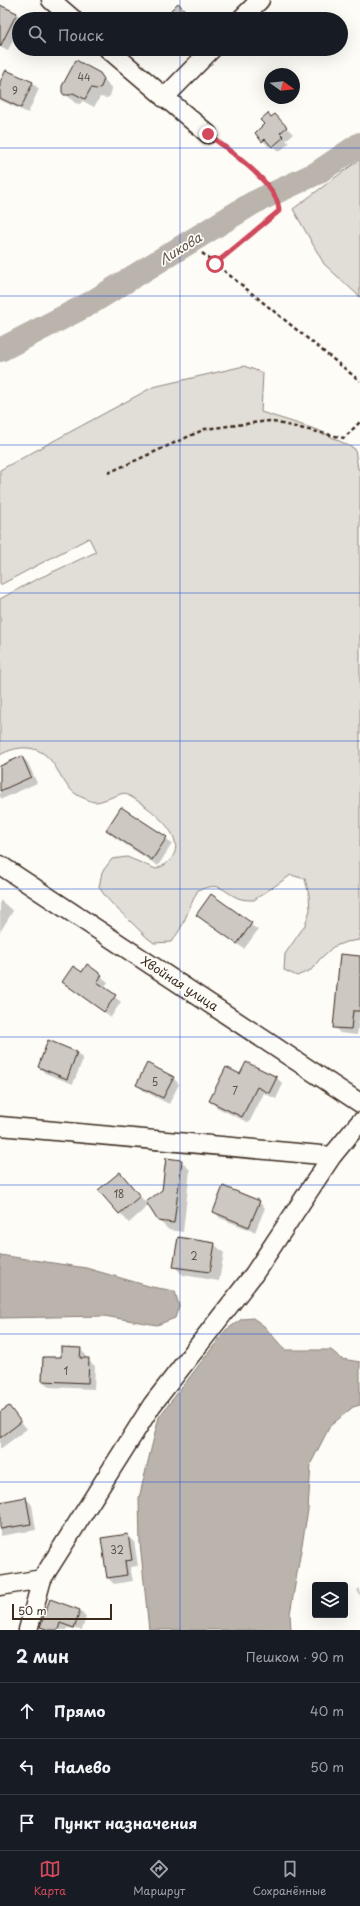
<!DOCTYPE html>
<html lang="ru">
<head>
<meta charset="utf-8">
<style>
	:root { --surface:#171b24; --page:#242831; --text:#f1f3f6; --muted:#9ea1a6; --line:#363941; --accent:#d1495b }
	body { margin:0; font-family:"Playpen Sans",sans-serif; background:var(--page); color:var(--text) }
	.controls { position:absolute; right:12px; bottom:12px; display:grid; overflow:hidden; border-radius:4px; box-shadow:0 4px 16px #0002 }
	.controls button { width:36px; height:36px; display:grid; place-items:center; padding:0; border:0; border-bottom:1px solid var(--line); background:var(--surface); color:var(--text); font:20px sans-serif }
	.compass { position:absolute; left:264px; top:68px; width:36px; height:36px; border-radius:50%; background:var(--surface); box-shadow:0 4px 16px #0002; rotate:105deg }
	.scale { position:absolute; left:12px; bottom:10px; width:100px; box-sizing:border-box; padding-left:4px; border:2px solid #3b2a1e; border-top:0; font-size:11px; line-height:14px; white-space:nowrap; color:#3b2a1e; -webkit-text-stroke:3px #fdfcf7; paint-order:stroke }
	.stop { position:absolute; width:12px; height:12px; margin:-9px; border:3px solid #d1495b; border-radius:50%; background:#fff }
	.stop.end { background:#d1495b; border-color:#fff; box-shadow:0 1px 4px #0008 }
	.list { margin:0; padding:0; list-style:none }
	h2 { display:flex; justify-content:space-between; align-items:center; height:52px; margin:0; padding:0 16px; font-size:17px }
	h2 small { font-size:13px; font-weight:400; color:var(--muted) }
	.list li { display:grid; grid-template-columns:26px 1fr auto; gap:12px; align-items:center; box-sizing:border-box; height:56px; padding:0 16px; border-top:1px solid var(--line) }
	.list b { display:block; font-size:15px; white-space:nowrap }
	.list em { font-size:13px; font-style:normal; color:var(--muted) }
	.icon { flex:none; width:22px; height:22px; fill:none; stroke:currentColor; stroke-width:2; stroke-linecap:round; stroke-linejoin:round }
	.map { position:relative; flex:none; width:360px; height:1630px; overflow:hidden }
	.search { position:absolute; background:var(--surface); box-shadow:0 4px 16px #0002; left:12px; right:12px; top:12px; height:44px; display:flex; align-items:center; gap:10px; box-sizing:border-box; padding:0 14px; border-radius:22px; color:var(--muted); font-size:15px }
	.sheet { height:220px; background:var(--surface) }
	nav { display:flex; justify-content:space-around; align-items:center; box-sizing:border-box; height:56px; border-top:1px solid var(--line); background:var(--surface); font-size:11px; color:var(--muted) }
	nav a { display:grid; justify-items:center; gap:2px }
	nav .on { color:var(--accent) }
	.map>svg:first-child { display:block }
	.green { fill:#e1ded7; stroke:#8e847a }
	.water { fill:#bbb4ad; stroke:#887d74 }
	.shadow { fill:#0003 }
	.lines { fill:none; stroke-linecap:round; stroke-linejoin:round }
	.river { stroke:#bbb4ad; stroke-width:24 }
	.building { fill:#cdc8c2; stroke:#3b2a1e }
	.minor-casing { stroke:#3b2a1e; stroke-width:21 }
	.path { stroke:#3b2a1e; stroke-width:2.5; stroke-dasharray:4 3; stroke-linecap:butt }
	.minor { stroke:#fdfcf7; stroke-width:18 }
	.route { stroke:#d1495b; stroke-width:5 }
	.grid { fill:none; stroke:#1d4ed8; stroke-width:1; stroke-opacity:0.55 }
	.labels { text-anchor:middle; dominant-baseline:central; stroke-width:3.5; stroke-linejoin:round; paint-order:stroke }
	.number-label { font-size:10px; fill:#605247 }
	.street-label { font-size:12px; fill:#3b2a1e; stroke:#fdfcf7 }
	.water-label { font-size:13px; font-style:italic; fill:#615349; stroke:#fdfcf7 }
</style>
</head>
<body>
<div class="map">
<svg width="360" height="1630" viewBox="0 0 360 1630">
	<rect width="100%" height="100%" fill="#fdfcf7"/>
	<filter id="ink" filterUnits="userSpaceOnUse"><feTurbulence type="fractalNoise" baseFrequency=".025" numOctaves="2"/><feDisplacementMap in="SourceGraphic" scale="8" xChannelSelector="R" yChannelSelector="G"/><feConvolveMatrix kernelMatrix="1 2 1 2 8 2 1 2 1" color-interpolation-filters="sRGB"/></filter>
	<g filter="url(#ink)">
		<!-- green -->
		<g class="green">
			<polygon points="360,159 360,297 324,264 293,209"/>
			<path d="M244,366L263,373L261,412L318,430L355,449L358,469H360V940L346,942L333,947L320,959L311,970L297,976L284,970L285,954L305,925L310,910L309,895L305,879L291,875L254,900C249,900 243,900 238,898C219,889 222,882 198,890C188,908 185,926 171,942L154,943C145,937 139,929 131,922C119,910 108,902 99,887L102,872L112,859L127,857L156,869C160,867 166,865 169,861C194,837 142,802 124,793C116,795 102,802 95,802C92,802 88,800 86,799C67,793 63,777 52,762C39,744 17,745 0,755V599L33,581L96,552L89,538L0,585V470L153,387Z"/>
		</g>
		<!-- water -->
		<g class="water">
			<polygon points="0,1255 86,1268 152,1287 175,1291 179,1306 175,1318 157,1325 104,1316 0,1318"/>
			<polygon points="253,1318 264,1326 285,1350 331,1350 342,1359 360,1362 360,1405 353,1407 330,1426 311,1463 308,1510 290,1614 291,1630 149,1630 140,1543 139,1498 159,1417 226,1330 242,1319"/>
		</g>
		<!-- shadow -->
		<g class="shadow">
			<polygon points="0,6 17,14 22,19 19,19 19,28 8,50 0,46"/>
			<polygon points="99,73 112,89 110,96 107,98 100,97 94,107 83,101 80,104 75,103 63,91"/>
			<polygon points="32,83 39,89 28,113 0,100 0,85"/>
			<polygon points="272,119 281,122 293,134 286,140 289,143 279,152 272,145 269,147 256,133"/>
			<polygon points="22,757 28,763 37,783 2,799 0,797 0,767"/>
			<polygon points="107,830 166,838 172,844 158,866 114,837"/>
			<polygon points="211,896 258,930 244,949 198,915"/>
			<polygon points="0,900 13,911 0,932"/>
			<polygon points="360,957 360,1016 357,1035 340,1033 334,1027"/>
			<polygon points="88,966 108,982 104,988 121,1002 111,1017 63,982 83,973"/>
			<polygon points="48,1042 77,1053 83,1059 73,1084 45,1073 39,1067"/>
			<polygon points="247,1063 277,1078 283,1084 276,1099 264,1093 249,1123 216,1107 210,1100 241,1075"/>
			<polygon points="173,1078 179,1084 169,1104 144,1091 138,1085"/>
			<polygon points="181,1161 190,1170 183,1232 169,1230 159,1221 149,1205 129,1223 100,1191 129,1183 146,1203 163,1191"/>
			<polygon points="259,1202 265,1208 255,1232 220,1218 214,1211"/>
			<polygon points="214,1244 224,1253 219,1281 183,1275 174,1266"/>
			<polygon points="80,1349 86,1355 86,1359 95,1366 94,1389 49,1387 43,1381"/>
			<polygon points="9,1407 27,1429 0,1449 0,1414"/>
			<polygon points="26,1498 32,1505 36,1530 0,1536 0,1503"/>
			<polygon points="128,1535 134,1541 138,1566 130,1567 133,1581 114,1584 108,1578 102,1539"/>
			<polygon points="360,1588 360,1596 357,1590"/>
			<polygon points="50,1600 80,1611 86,1617 82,1630 67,1628 66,1630 44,1630 41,1627"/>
		</g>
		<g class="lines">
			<!-- river -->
			<polyline class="river" points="0,350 89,304 253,203 317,173 360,144"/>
		</g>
		<!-- building -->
		<g class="building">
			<polygon points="178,3 193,19 162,19"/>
			<polygon points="0,5 17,13 0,47"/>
			<polygon points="76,60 100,73 104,79 101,87 97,89 91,88 85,99 73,93 70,95 64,95 62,92 62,86"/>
			<polygon points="6,70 33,82 21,108 0,98 0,82"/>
			<polygon points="268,113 271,117 275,114 287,127 280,133 284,137 272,147 265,139 262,142 255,133 264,124 260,120"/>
			<polygon points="22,756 31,777 0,791 0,766"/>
			<polygon points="121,807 167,837 152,860 106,830"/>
			<polygon points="211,894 252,923 237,944 196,915"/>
			<polygon points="340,954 360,956 360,1011 353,1011 351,1029 333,1028"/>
			<polygon points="87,964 102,975 97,982 116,995 104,1012 62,982 73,966 82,972"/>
			<polygon points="48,1040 77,1052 67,1079 38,1067"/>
			<polygon points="246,1062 277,1077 269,1093 257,1087 242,1117 209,1101 226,1067 240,1074"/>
			<polygon points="147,1063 174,1077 163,1098 136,1085"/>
			<polygon points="166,1158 182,1160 174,1223 158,1221 146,1202 162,1190"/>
			<polygon points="120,1172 140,1196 119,1214 98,1190"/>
			<polygon points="223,1186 260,1201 249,1227 213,1212"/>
			<polygon points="178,1237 215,1243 210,1272 173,1267"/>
			<polygon points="61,1347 81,1348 80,1358 89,1358 88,1383 42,1381 43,1357 61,1357"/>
			<polygon points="9,1406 21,1422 0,1438 0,1412"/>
			<polygon points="26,1497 31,1524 0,1529 0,1502"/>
			<polygon points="128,1534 132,1560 125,1561 127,1575 107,1578 101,1538"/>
			<polygon points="50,1599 80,1610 74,1628 60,1623 58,1630 49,1630 40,1627"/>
		</g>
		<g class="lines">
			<!-- minor casing -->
			<g class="minor-casing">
				<g id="minor">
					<polyline points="51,0 73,19"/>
					<polyline points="241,19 260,0"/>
					<polyline points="108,49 208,134"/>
					<polyline points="164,98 212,49"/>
					<polyline points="0,865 360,1103"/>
					<polyline points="0,1126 332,1156"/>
					<polyline points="0,1586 42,1579"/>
					<polyline points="28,1630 42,1579 152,1405 254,1274 332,1156 360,1122"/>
				</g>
			</g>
			<!-- path -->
			<g class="path">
				<polyline points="202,253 360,381"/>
				<path d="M215,264L279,211C279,186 238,158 219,143"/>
				<polyline points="108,473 205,429 269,421 344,438 360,422"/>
			</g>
			<!-- minor -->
			<use href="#minor" class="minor"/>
		</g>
	</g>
	<g class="lines" filter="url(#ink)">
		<!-- route -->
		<path class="route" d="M208,134C228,150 279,184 279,211L215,264"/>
	</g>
	<!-- grid -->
	<path class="grid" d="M180,0V19M180,49V1630M0,148H360M0,296H360M0,445H360M0,593H360M0,741H360M0,889H360M0,1037H360M0,1185H360M0,1334H360M0,1482H360"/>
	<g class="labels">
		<!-- number labels -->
		<g class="number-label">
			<text x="84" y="76">44</text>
			<text x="15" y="90">9</text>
			<text x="155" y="1081">5</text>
			<text x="235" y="1090">7</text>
			<text x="119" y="1193">18</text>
			<text x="194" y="1255">2</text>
			<text x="66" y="1370">1</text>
			<text x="117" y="1549">32</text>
		</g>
		<!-- street labels -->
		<g class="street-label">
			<text transform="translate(180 983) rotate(33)">Хвойная улица</text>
		</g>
		<!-- water labels -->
		<g class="water-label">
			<text transform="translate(180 248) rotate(-32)">Ликова</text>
		</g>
	</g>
</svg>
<div class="controls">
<button><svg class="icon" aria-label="layers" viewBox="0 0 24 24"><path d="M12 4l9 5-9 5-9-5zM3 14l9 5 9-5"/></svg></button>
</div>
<svg class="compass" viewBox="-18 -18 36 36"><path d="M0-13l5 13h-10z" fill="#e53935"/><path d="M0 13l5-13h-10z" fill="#9ea1a6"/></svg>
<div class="scale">50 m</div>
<div class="stop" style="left:215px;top:264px"></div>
<div class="stop end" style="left:208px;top:134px"></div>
<div class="search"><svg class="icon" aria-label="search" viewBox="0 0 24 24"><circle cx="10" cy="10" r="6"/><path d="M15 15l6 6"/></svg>Поиск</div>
</div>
<section class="sheet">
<h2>2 мин<small>Пешком · 90 m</small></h2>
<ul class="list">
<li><svg class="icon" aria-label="ahead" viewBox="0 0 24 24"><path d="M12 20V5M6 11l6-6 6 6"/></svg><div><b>Прямо</b></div><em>40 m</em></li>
<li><svg class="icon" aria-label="left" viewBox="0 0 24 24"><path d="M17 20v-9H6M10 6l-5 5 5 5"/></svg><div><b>Налево</b></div><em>50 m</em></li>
<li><svg class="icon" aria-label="arrive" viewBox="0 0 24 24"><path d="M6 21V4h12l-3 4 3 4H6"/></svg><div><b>Пункт назначения</b></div></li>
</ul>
</section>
<nav>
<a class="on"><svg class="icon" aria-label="map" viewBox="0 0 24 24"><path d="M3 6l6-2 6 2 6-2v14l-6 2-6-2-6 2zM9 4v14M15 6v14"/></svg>Карта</a>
<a><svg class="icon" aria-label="directions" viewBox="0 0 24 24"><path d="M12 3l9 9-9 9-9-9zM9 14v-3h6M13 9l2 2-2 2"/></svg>Маршрут</a>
<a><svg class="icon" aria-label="saved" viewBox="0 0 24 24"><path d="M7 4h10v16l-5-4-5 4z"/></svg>Сохранённые</a>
</nav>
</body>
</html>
